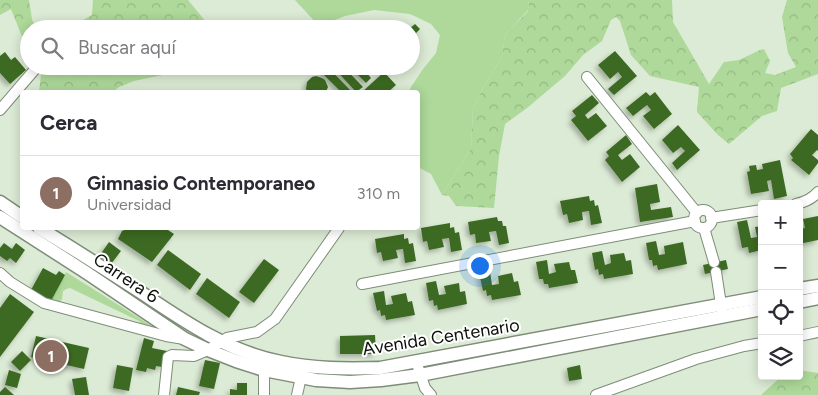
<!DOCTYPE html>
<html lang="es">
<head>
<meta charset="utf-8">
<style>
	:root { --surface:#fff; --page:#f2f2f3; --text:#2b2b33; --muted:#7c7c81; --line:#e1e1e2; --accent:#903fad }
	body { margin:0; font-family:Figtree,sans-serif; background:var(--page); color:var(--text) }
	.controls { position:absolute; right:15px; bottom:15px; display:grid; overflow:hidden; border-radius:5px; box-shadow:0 2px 12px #0003 }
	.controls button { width:45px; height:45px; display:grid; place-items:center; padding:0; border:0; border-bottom:1px solid var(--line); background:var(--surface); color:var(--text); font:25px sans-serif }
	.you { position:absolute; left:479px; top:265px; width:18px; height:18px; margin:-12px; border:4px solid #fff; border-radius:50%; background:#1a73e8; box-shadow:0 0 0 8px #1a73e833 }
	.badge { display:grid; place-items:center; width:32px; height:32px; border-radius:50%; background:var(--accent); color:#fff; font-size:16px; font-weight:700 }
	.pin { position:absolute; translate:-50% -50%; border:2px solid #fff; box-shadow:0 1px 5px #0006 }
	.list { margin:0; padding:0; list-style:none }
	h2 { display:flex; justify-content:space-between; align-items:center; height:65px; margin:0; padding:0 20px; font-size:21px }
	h2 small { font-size:16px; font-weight:400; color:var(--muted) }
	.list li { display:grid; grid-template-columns:32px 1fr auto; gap:15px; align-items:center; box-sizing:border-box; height:75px; padding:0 20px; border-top:1px solid var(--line) }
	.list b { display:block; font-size:19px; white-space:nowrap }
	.list p { margin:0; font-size:16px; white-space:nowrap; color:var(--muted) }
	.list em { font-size:16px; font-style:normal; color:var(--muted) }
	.icon { flex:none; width:28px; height:28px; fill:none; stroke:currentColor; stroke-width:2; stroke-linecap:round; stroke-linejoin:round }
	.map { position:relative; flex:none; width:818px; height:395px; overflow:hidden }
	.search { position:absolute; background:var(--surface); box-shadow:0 2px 12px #0003; left:20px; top:20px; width:400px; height:55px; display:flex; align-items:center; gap:12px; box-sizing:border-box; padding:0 18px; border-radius:28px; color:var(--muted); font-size:19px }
	.panel { position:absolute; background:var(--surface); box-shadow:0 2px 12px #0003; left:20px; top:90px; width:400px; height:140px; border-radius:5px }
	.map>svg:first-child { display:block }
	.grass { fill:#aed99a }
	.forest { fill:url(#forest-crowns) }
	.building { fill:#3d6a24; filter:url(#shadow) }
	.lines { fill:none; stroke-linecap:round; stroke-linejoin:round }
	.minor-casing { stroke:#7e8c78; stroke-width:12 }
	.major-casing { stroke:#7e8c78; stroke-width:15 }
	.minor { stroke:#fff; stroke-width:10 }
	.major { stroke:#fff; stroke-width:12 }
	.labels { text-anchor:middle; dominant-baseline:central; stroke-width:4; stroke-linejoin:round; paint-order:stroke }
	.street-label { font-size:18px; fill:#0a0f08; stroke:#fff }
</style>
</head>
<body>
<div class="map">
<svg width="818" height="395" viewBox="0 0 818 395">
	<defs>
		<pattern id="forest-crowns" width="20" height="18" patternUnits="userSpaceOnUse" patternTransform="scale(1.25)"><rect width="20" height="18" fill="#aed99a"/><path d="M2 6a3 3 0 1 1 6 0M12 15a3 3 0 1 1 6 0" fill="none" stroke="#94b983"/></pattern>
		<filter id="shadow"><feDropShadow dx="-3" dy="3" stdDeviation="2.5" flood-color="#0004"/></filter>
	</defs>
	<rect width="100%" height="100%" fill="#dcebd5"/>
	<!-- grass -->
	<g class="grass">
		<polygon points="295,0 529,0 528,10 505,35 502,56 482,90 473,108 471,148 442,195 431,174 418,167 418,92 409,92 411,87 423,69 436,53 440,35 431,24 410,14 374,10 345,16 319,26"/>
		<polygon points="66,272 155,328 144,328 139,321 70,288 66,289 63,291 62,299 59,303 51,301"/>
	</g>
	<!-- forest -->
	<g class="forest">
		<polygon points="0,0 29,0 32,19 36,29 29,29 29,54 11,9 0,15"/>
		<polygon points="93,0 188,0 212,29 67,29 92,15"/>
		<polygon points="529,0 672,0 673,22 709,84 724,62 739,60 760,50 764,49 770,61 765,73 775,75 796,67 788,53 782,17 787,0 818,0 818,74 781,88 777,111 762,116 729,144 718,135 697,112 699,87 650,76 631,55 620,21 616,17 611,20 602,41 583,55 565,76 527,108 505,124 499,156 494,208 456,206 449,196 442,195 471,148 473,108 482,90 502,56 505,35 528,11"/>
		<polygon points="42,66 183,66 167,74 134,81 119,87 113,92 39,92"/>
		<polygon points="799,370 818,373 818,395 761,395 782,376 799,376"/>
	</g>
	<!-- building -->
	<g class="building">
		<polygon points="415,24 420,29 411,38 411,29 409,29"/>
		<polygon points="615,51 637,76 614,95 608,89 622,77 618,72 610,79 598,65"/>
		<polygon points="5,52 11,60 15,57 26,70 10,84 0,73 0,56"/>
		<polygon points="323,66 327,66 352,92 341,92 319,70"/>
		<polygon points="332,66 343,66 363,87 356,92"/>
		<polygon points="349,66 361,66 371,78 366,83"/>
		<polygon points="384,72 396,85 388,92 362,92"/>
		<polygon points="316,76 322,78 325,80 328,87 326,92 308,92 306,89 307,82 312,77"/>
		<polygon points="646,92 650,96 655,92 672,114 654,129 643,116 651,110 647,105 633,116 626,108"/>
		<polygon points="592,95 599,103 585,115 588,119 596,113 607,126 588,141 571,120 576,116 572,111"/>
		<polygon points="678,125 700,150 677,170 672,163 685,151 681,147 673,153 662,140"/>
		<polygon points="811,129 818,135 818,151 817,150 812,155 818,160 818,163 809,175 791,160 793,158 790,154"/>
		<polygon points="626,135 632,144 618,155 622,160 630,154 640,167 622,182 605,160 609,156 606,152"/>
		<polygon points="780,160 787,196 774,199 771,180 767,181 769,191 751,194 747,172 750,171 749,166 756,165 757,170 763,169 762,164"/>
		<polygon points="657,184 660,202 650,204 651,210 671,207 673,217 640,222 635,188"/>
		<polygon points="589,196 590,201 594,200 595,206 598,205 602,223 591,225 589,211 582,212 583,220 569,223 567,214 563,215 560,201"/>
		<polygon points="818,216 818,240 799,244 799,229 805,228 803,219"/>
		<polygon points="497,217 498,221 502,221 503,226 506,226 509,243 499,245 496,231 489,232 491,241 476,243 475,234 470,235 468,222"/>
		<polygon points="747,220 751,238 757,237 755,227 762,226 762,250 749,253 748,247 742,248 737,222"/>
		<polygon points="450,223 450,228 454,227 455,233 459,232 462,250 451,252 449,238 442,239 444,247 429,250 427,241 423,242 421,228"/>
		<polygon points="129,228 165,228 174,234 152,262 118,239 122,231"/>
		<polygon points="404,234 404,239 408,238 409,244 413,243 416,261 405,263 403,249 396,250 398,258 383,261 381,252 377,253 375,239"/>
		<polygon points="656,241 659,255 665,254 664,246 683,242 687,264 658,270 657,265 653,266 652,260 649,260 646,243"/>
		<polygon points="109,242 121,251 111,264 100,255"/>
		<polygon points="4,243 12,249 16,243 25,250 16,263 10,258 7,261 0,256 0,248"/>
		<polygon points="168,250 201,274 190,290 157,265"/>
		<polygon points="602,251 605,265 611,263 610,255 624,253 626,261 631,260 633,274 604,279 603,274 599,275 598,269 595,270 592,253"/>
		<polygon points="264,259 279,270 254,303 239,292"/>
		<polygon points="547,260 549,274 556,272 554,264 569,262 571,270 575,270 578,283 549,288 548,284 544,284 543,279 539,279 536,262"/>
		<polygon points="726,260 728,269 705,274 703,265"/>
		<polygon points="43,268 56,275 59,271 65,275 51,301 31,290"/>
		<polygon points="490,271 492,285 499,284 498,276 512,273 514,282 518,281 521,295 492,300 491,295 487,296 486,290 483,291 479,273"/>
		<polygon points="207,278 240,302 229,318 196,294"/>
		<polygon points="436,281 439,295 446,294 444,286 459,283 460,292 465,291 467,304 438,310 437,305 434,306 433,300 429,301 426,283"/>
		<polygon points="384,291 386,305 393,304 391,296 406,293 408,302 412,301 415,315 386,320 385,315 381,316 380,310 377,311 373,293"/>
		<polygon points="10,294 34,312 0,357 0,308"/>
		<polygon points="375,335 376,354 340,354 340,336"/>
		<polygon points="36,336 89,348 84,369 31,357"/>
		<polygon points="144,338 154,341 152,348 167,351 162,367 156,366 155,370 147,368 146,372 136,370"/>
		<polygon points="22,351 31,360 20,371 11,362"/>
		<polygon points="205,360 220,363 214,389 199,386"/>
		<polygon points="117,365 133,368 129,391 113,388"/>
		<polygon points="580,365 582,379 569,381 567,368"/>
		<polygon points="9,370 21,374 17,388 5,385"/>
		<polygon points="86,377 89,395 75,395 72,379"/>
		<polygon points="237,383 247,383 247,395 230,395 230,389 237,390"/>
		<polygon points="5,387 14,395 0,395 0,392"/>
		<polygon points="178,387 200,392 199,395 176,395"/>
	</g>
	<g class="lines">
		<!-- minor casing -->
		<g class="minor-casing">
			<g id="minor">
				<polyline points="587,77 697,213"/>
				<polyline points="0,110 36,68"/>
				<path d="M796,204C806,202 812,199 818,192"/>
				<circle cx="703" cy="219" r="9"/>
				<polyline points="711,218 762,210"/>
				<polyline points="704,228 714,262"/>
				<polyline points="716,272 722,311"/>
				<polyline points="0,273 10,282 44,303 166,336 184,339"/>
				<polyline points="362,284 695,221"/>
				<polyline points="799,336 818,332"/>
				<polyline points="416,361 425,388 431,395"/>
				<polyline points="264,370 264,395"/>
				<polyline points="164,395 168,357 172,355 194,356 208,350 227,338 257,332 275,319 339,228"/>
				<polyline points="297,395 301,377"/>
				<polyline points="596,395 696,359 744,346 762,343"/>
			</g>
		</g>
		<!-- major casing -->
		<g class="major-casing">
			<g id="major">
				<polyline points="0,202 22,217"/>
				<polyline points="0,217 87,273 185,339 208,350 236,361 264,370 316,380 350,382 381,380 420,375 762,309"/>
				<path d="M39,228C74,249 108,271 142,293C185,322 229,352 281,362C314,369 347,369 380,368L762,297"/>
				<polyline points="799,289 818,286"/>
				<polyline points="799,302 818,298"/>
			</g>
		</g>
		<!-- minor -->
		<use href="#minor" class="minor"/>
		<!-- major -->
		<use href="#major" class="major"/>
	</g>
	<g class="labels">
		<!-- street labels -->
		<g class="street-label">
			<text transform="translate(126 278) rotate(34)">Carrera 6</text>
			<text transform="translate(441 337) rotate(-9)">Avenida Centenario</text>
		</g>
	</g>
</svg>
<div class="controls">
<button>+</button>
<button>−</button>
<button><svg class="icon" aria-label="locate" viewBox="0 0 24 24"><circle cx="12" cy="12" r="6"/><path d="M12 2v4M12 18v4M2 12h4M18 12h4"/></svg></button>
<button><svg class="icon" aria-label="layers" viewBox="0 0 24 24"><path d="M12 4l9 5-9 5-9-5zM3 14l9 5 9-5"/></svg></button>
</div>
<div class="you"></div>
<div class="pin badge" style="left:51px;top:356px;background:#8d6e63">1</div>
<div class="search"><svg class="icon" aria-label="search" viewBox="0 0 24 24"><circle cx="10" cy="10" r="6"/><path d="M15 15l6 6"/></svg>Buscar aquí</div>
<section class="panel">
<h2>Cerca<small></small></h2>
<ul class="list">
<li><span class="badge" style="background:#8d6e63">1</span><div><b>Gimnasio Contemporaneo</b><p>Universidad</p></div><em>310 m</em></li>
</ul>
</section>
</div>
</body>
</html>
